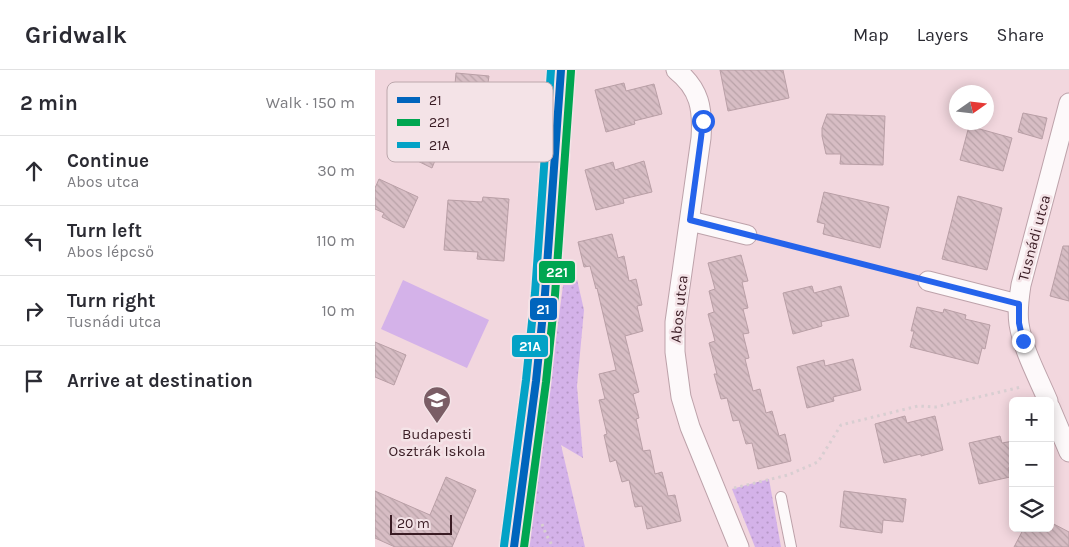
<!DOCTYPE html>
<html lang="en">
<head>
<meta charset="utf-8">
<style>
	:root { --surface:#fff; --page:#f7f7f7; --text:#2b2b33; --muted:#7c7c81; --line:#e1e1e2 }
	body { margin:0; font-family:Karla,sans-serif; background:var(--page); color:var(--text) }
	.controls { position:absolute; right:15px; bottom:15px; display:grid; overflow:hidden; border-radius:8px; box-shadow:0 2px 12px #0003 }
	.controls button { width:45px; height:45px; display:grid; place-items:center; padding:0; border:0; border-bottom:1px solid var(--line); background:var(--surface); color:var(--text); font:25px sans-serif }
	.compass { position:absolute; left:574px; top:15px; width:45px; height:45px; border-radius:50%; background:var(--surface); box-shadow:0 2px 12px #0003; rotate:76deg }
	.scale { position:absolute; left:15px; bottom:12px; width:62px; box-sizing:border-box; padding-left:5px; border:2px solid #3a1c24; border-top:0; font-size:14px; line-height:18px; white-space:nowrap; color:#3a1c24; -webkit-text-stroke:4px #f4e3e7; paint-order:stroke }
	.stop { position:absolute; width:15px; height:15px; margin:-11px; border:4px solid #2563eb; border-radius:50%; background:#fff }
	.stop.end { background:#2563eb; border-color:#fff; box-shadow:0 1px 5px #0008 }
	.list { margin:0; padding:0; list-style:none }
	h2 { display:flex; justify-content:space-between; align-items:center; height:65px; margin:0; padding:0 20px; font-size:21px }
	h2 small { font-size:16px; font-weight:400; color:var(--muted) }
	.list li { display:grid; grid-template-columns:32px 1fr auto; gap:15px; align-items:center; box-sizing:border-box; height:70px; padding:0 20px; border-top:1px solid var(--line) }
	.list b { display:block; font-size:19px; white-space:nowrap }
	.list p { margin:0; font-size:16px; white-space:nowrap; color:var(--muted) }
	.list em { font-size:16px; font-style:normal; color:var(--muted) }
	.icon { flex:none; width:28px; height:28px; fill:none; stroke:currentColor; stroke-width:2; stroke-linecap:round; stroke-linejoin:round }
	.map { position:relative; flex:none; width:694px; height:477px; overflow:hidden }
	header { display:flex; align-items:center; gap:30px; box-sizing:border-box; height:70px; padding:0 25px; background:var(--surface); border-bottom:1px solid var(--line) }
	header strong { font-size:24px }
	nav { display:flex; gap:28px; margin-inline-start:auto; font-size:18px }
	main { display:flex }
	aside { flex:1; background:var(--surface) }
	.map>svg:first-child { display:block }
	.grass { fill:url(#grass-dots) }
	.pitch { fill:#d4b2e9 }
	.building { fill:url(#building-back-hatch); stroke:#b99fa6 }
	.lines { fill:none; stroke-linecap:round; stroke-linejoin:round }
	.lane-casing { stroke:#bda2aa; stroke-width:12 }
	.street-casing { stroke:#bda2aa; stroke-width:21 }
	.secondary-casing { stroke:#bda2aa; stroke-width:30 }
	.path { stroke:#d8ced1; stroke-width:3; stroke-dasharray:2.5 4; stroke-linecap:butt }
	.lane { stroke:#fdf9fa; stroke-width:10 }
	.street { stroke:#fdf9fa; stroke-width:19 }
	.secondary { stroke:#fdf9fa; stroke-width:28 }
	.bus-1-casing { stroke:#f4e3e7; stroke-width:11 }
	.bus-2-casing { stroke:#f4e3e7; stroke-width:11 }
	.bus-3-casing { stroke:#f4e3e7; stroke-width:11 }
	.bus-1 { stroke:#0065bd; stroke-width:8 }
	.bus-2 { stroke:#00a651; stroke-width:8 }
	.bus-3 { stroke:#03a2c6; stroke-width:8 }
	.route { stroke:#2563eb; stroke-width:6 }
	.labels { text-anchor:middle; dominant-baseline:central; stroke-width:5; stroke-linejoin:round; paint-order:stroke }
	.street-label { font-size:15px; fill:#3a1c24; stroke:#f4e3e7 }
	.poi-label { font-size:15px; fill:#3a1c24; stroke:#f4e3e7 }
	.key { fill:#f4e3e7; stroke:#bca7ac; stroke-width:1 }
	.key-label { font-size:14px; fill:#3a1c24 }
	.line-badge { stroke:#f4e3e7; stroke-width:2 }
	.badge-label { font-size:14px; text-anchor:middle; font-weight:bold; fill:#fff }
</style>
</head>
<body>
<header>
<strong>Gridwalk</strong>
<nav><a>Map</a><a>Layers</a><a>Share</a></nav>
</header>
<main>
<aside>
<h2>2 min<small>Walk · 150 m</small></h2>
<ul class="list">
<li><svg class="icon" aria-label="ahead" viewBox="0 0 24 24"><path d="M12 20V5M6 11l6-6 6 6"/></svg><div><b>Continue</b><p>Abos utca</p></div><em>30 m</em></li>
<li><svg class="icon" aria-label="left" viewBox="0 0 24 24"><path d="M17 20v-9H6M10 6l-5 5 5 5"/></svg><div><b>Turn left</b><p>Abos lépcső</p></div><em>110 m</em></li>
<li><svg class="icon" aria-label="right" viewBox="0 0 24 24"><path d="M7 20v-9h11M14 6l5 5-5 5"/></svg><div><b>Turn right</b><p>Tusnádi utca</p></div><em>10 m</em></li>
<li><svg class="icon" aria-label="arrive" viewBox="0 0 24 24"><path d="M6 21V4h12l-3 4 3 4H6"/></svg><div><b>Arrive at destination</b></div></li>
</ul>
</aside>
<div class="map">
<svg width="694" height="477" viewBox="0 0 694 477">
	<defs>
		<pattern id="grass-dots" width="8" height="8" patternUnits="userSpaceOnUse" patternTransform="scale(1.25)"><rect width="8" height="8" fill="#d4b2e9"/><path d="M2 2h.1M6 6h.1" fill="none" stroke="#b798c8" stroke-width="1.8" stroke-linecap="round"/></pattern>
		<pattern id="building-back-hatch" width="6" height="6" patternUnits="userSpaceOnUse" patternTransform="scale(1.25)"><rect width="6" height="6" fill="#d7bdc4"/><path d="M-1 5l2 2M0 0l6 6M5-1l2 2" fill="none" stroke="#b9a2a8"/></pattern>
	</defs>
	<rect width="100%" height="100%" fill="#f2d7de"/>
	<!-- grass -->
	<g class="grass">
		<polygon points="190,200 201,205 209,240 202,316 208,388 186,375 210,477 154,477"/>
		<polygon points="394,409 406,477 380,477 357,419"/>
	</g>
	<!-- pitch -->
	<polygon class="pitch" points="28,210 114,250 92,298 6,259"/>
	<!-- building -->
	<g class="building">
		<polygon points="345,0 408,0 414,28 353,41"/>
		<polygon points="81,3 114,6 113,13 142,16 139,46 110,43 110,47 80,44 81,27 79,26"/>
		<polygon points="249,13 251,21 279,14 287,44 259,51 260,54 231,62 220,20"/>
		<polygon points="648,43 672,48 667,69 643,62"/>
		<polygon points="452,44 510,46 508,95 465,94 466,84 451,84 447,66 447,58"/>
		<polygon points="594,56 637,68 628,101 585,90"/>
		<polygon points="31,68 63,83 57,98 24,82"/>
		<polygon points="269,91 277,122 248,129 249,133 221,140 210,100 238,92 240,100"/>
		<polygon points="4,109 43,127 29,158 7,147 9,143 0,139 0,118"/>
		<polygon points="449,122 514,137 505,178 448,164 450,154 442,152"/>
		<polygon points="583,126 627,138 612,200 567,189"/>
		<polygon points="108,127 134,129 129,191 102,189 103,182 69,180 73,130 107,132"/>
		<polygon points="237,164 243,188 249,186 254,211 261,209 267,235 262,236 268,261 250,266 264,322 258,324 264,348 261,349 268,381 275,380 280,404 287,402 293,426 300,425 306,451 272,459 267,436 260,437 254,410 247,412 241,390 235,392 229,365 232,364 224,330 230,329 224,304 241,300 222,218 221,219 215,196 209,197 203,172"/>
		<polygon points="688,176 694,176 694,231 675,226"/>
		<polygon points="366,185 373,211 367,212 373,238 368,239 374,263 368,264 374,288 370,289 378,321 385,319 391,343 397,341 404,366 410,364 416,391 383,399 377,373 371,374 364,350 358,351 352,328 346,329 339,304 342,304 334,273 340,271 333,244 339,242 334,221 340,219 333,193"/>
		<polygon points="437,216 439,223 466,216 474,246 446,252 447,256 418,264 408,223"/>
		<polygon points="542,237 568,243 569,239 591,245 590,249 615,255 610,279 607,278 603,294 535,277 539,261 536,261"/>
		<polygon points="0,272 31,285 19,315 0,307"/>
		<polygon points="478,289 486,320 458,327 459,331 432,338 422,297 449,290 450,296"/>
		<polygon points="530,346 532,353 560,346 568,380 546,386 546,384 509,393 500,354"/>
		<polygon points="625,366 627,373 638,371 638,397 633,398 635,407 604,414 594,373"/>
		<polygon points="71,407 101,420 77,477 20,477 0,468 0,421 55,445"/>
		<polygon points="469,421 531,429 528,452 508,450 507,463 465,457"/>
		<polygon points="675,452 694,462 694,477 639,477 649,458 675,458"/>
	</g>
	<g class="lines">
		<!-- lane casing -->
		<g class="lane-casing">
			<polyline id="lane" points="406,427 416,477"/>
		</g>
		<!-- street casing -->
		<g class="street-casing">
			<g id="street">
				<path d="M301,0C325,19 328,39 326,68L300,252V282L306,327L315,357L364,477"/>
				<polyline points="315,151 372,165"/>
				<polyline points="553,211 643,234"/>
				<path d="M673,331C663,307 648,280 644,254C642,241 644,228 646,215L694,33"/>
				<polyline points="675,337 694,382"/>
			</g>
		</g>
		<!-- secondary casing -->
		<g class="secondary-casing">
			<polyline id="secondary" points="139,477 161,311 170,224 186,0"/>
		</g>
		<!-- path -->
		<g class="path">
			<polyline points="389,169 535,207"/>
			<polyline points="359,418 413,405 443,392 466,355 543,336 561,337 646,317"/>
			<polyline points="167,454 171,464 178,477"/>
		</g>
		<!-- lane -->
		<use href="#lane" class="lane"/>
		<!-- street -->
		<use href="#street" class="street"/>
		<!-- secondary -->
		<use href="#secondary" class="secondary"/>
		<!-- bus-1 casing -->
		<g class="bus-1-casing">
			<polyline id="bus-1" points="139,477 161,311 170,224 186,0"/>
		</g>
		<!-- bus-2 casing -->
		<g class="bus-2-casing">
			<polyline id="bus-2" points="149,477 171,312 180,225 196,1"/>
		</g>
		<!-- bus-3 casing -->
		<g class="bus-3-casing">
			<polyline id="bus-3" points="129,476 151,310 160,223 176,0"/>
		</g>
		<!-- bus-1 -->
		<use href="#bus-1" class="bus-1"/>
		<!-- bus-2 -->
		<use href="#bus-2" class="bus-2"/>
		<!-- bus-3 -->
		<use href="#bus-3" class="bus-3"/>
	</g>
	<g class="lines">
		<!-- route -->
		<polyline class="route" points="328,51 326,68 315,150 644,234 644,253 648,271"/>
	</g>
	<!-- icons -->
	<defs>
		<g id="school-pin" transform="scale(1.4375)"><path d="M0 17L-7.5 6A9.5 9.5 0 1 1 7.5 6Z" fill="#7a5d65" stroke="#f4e3e7"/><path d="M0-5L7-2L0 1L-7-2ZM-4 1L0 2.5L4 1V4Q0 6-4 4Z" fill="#fff"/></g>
	</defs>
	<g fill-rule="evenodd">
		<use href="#school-pin" x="62" y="330"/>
	</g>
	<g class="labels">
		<!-- street labels -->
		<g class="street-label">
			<text transform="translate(659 168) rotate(-75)">Tusnádi utca</text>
			<text transform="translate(304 239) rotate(-84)">Abos utca</text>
		</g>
		<!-- poi labels -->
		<g class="poi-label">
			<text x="62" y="364">Budapesti<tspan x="62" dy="17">Osztrák Iskola</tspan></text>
		</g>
	</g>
	<!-- legend -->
	<rect x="12" y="12" width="166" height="80" rx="8" class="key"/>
	<rect x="22" y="27" width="23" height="6" fill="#0065bd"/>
	<rect x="22" y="49" width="23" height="7" fill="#00a651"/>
	<rect x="22" y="72" width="23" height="6" fill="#03a2c6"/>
	<g class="key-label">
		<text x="54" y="35">21</text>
		<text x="54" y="57">221</text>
		<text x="54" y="80">21A</text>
	</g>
	<g class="line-badge">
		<rect x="163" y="190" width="38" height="24" rx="5" fill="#00a651"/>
		<rect x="154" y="227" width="29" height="24" rx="5" fill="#0065bd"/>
		<rect x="136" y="264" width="38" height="24" rx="5" fill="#03a2c6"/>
	</g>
	<g class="badge-label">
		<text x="182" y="207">221</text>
		<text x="168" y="244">21</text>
		<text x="155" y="281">21A</text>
	</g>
</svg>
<div class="controls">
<button>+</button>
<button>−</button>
<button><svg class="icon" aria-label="layers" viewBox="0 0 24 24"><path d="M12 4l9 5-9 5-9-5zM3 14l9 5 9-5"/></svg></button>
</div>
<svg class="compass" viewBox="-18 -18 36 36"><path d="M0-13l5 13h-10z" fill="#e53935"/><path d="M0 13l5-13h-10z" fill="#7c7c81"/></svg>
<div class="scale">20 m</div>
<div class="stop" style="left:328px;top:51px"></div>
<div class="stop end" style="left:648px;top:271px"></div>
</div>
</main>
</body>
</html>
